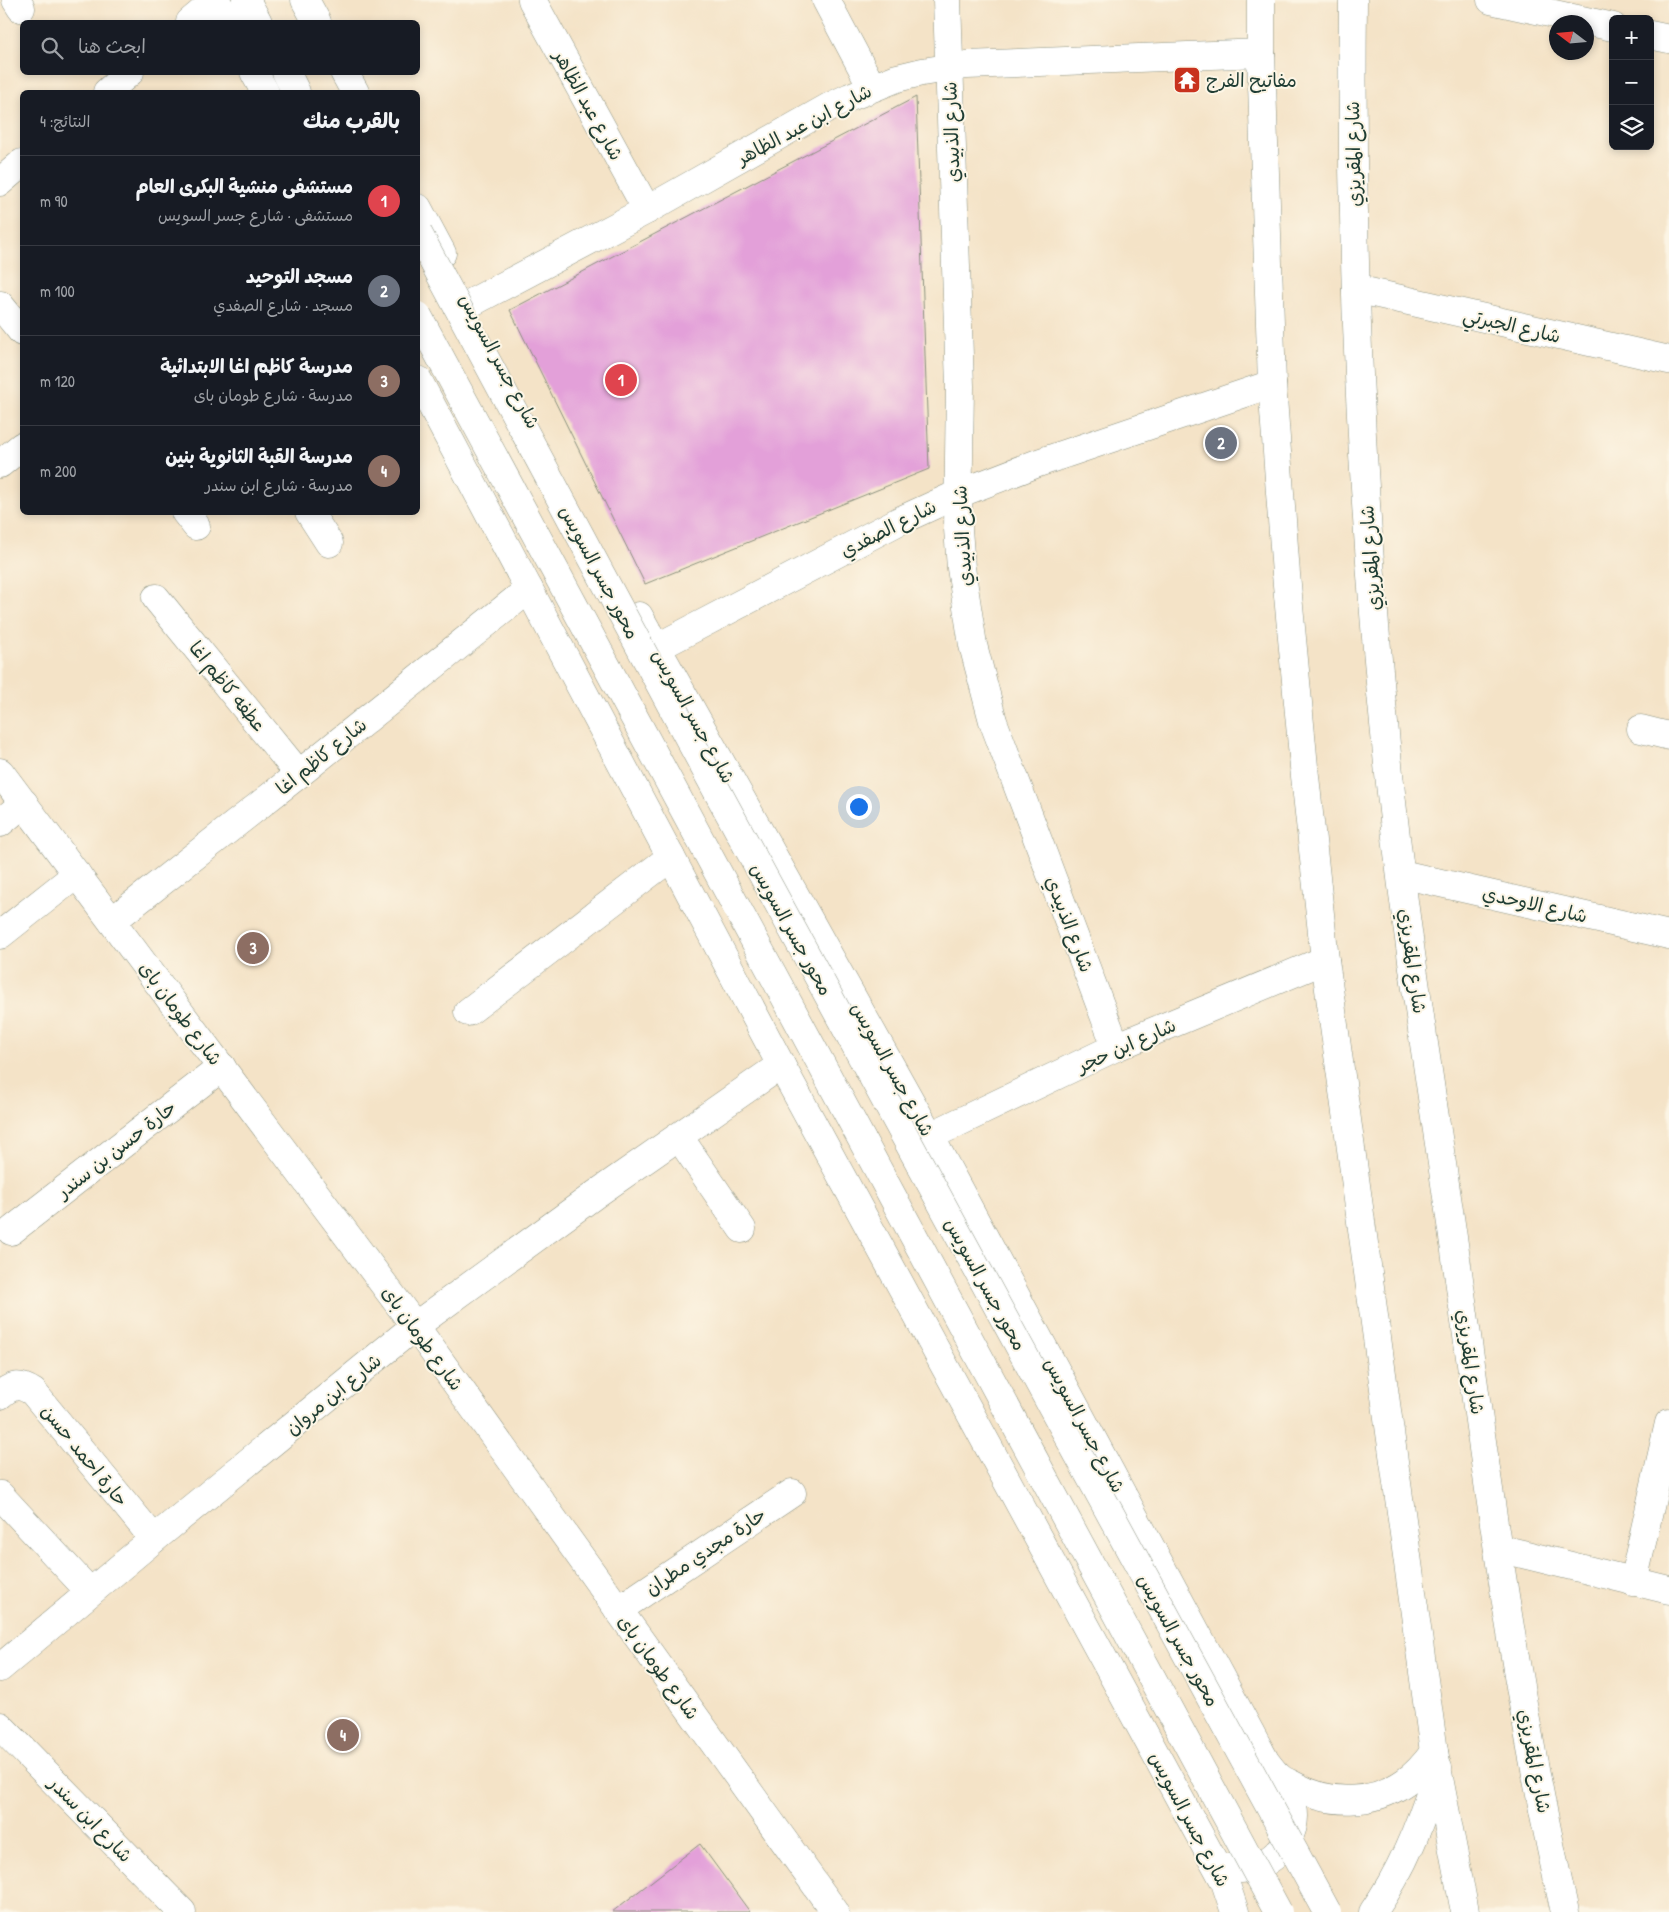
<!DOCTYPE html>
<html lang="ar">
<head>
<meta charset="utf-8">
<style>
	:root { --surface:#171b24; --page:#20242c; --text:#f1f3f6; --muted:#9ea1a6; --line:#363941; --accent:#c8321e }
	body { margin:0; font-family:"Patrick Hand","Playpen Sans Arabic",sans-serif; background:var(--page); color:var(--text); direction:rtl }
	.controls { position:absolute; right:15px; top:15px; display:grid; overflow:hidden; border-radius:8px; box-shadow:0 2px 8px #0003 }
	.controls button { width:45px; height:45px; display:grid; place-items:center; padding:0; border:0; border-bottom:1px solid var(--line); background:var(--surface); color:var(--text); font:25px sans-serif }
	.compass { position:absolute; left:1549px; top:15px; width:45px; height:45px; border-radius:50%; background:var(--surface); box-shadow:0 2px 8px #0003; rotate:286deg }
	.you { position:absolute; left:858px; top:806px; width:18px; height:18px; margin:-12px; border:4px solid #fff; border-radius:50%; background:#1a73e8; box-shadow:0 0 0 8px #1a73e833 }
	.badge { display:grid; place-items:center; width:32px; height:32px; border-radius:50%; background:var(--accent); color:#fff; font-size:16px; font-weight:700 }
	.pin { position:absolute; translate:-50% -50%; border:2px solid #fff; box-shadow:0 1px 5px #0006 }
	.list { margin:0; padding:0; list-style:none }
	h2 { display:flex; justify-content:space-between; align-items:center; height:65px; margin:0; padding:0 20px; font-size:21px }
	h2 small { font-size:16px; font-weight:400; color:var(--muted) }
	.list li { display:grid; grid-template-columns:32px 1fr auto; gap:15px; align-items:center; box-sizing:border-box; height:90px; padding:0 20px; border-top:1px solid var(--line) }
	.list b { display:block; font-size:19px; white-space:nowrap }
	.list p { margin:0; font-size:16px; white-space:nowrap; color:var(--muted) }
	.list em { font-size:16px; font-style:normal; color:var(--muted) }
	.icon { flex:none; width:28px; height:28px; fill:none; stroke:currentColor; stroke-width:2; stroke-linecap:round; stroke-linejoin:round }
	.map { position:relative; flex:none; width:1669px; height:1912px; overflow:hidden; direction:ltr }
	.search { position:absolute; background:var(--surface); box-shadow:0 2px 8px #0003; left:20px; top:20px; width:400px; height:55px; display:flex; align-items:center; gap:12px; box-sizing:border-box; padding:0 18px; border-radius:8px; color:var(--muted); font-size:19px }
	.panel { position:absolute; background:var(--surface); box-shadow:0 2px 8px #0003; left:20px; top:90px; width:400px; height:425px; border-radius:8px; direction:rtl }
	.map>svg:first-child { display:block }
	.building { fill:#e3a0d9 }
	.lines { fill:none; stroke-linecap:round; stroke-linejoin:round }
	.minor-casing { stroke:#8a907e; stroke-width:29 }
	.tertiary-casing { stroke:#8a907e; stroke-width:29 }
	.primary-casing { stroke:#8a907e; stroke-width:29 }
	.minor { stroke:#fff; stroke-width:28 }
	.tertiary { stroke:#fff; stroke-width:28 }
	.primary { stroke:#fff; stroke-width:28 }
	.primary-bridge-casing { stroke:#8a907e; stroke-width:29; stroke-linecap:butt }
	.primary-bridge { stroke:#fff; stroke-width:28 }
	.labels { text-anchor:middle; dominant-baseline:central; stroke-width:4; stroke-linejoin:round; paint-order:stroke }
	.poi-label { font-size:19px; fill:#1f3d34; stroke:#fcf5e5; text-anchor:start }
	.street-label { font-size:19px; fill:#1f3d34; stroke:#fcf5e5 }
</style>
</head>
<body>
<div class="map">
<svg width="1669" height="1912" viewBox="0 0 1669 1912">
	<rect width="100%" height="100%" fill="#fcf5e5"/>
	<filter id="ink" filterUnits="userSpaceOnUse"><feTurbulence type="fractalNoise" baseFrequency=".02" numOctaves="2"/><feDisplacementMap in="SourceGraphic" scale="10" xChannelSelector="R" yChannelSelector="G"/><feConvolveMatrix kernelMatrix="1 2 1 2 8 2 1 2 1" color-interpolation-filters="sRGB"/></filter>
	<filter id="wash" filterUnits="userSpaceOnUse"><feTurbulence type="fractalNoise" baseFrequency=".0096" numOctaves="4" result="noise"/><feDisplacementMap in="SourceGraphic" scale="20" xChannelSelector="R" yChannelSelector="G"/><feGaussianBlur stdDeviation="1.12" result="paint"/><feColorMatrix in="noise" values="0 0 0 0 0 0 0 0 0 0 0 0 0 0 0 0 0 1.4 0 .05"/><feComposite in="paint" operator="in"/></filter>
	<g filter="url(#wash)">
		<rect width="100%" height="100%" fill="#f4e3c7"/>
		<g id="blocks">
			<!-- building -->
			<g class="building">
				<polygon points="916,97 929,469 645,584 510,310"/>
				<polygon points="700,1844 750,1912 612,1912"/>
			</g>
		</g>
	</g>
	<g filter="url(#ink)">
		<use href="#blocks" fill-opacity="0" stroke="#8a907e" stroke-width="1"/>
		<g class="lines">
			<!-- minor casing -->
			<g class="minor-casing">
				<g id="minor">
					<polyline points="16,0 21,8"/>
					<polyline points="532,0 647,210"/>
					<polyline points="826,0 872,87"/>
					<polyline points="947,0 960,386 958,529 961,568 973,645 993,721 1116,1047"/>
					<polyline points="1491,0 1613,27"/>
					<polyline points="190,22 216,0"/>
					<polyline points="1650,35 1669,39"/>
					<polyline points="107,92 130,72"/>
					<polyline points="0,182 22,163"/>
					<polyline points="1356,289 1669,360"/>
					<polyline points="469,304 647,210 829,107 850,97 897,78 922,72 967,65 1261,53"/>
					<polyline points="0,305 22,332"/>
					<polyline points="0,464 22,446"/>
					<polyline points="185,512 196,526"/>
					<polyline points="309,512 329,543"/>
					<polyline points="156,598 299,774"/>
					<polyline points="656,648 899,521 958,494 1038,463 1272,384"/>
					<polyline points="1641,729 1669,736"/>
					<polyline points="0,823 24,803"/>
					<polyline points="1401,874 1669,935"/>
					<polyline points="112,921 299,774 529,589"/>
					<polyline points="0,935 77,874"/>
					<polyline points="468,1012 671,857"/>
					<polyline points="930,1136 1116,1047 1325,960"/>
					<polyline points="679,1137 742,1229"/>
					<polyline points="11,1231 222,1067"/>
					<path d="M0,1395C12,1385 19,1383 33,1392L154,1539"/>
					<polyline points="0,1495 90,1592"/>
					<polyline points="1498,1548 1669,1590"/>
					<polyline points="1633,1582 1669,1423"/>
					<polyline points="618,1610 792,1493"/>
					<polyline points="0,1668 154,1539 415,1326 596,1194 781,1065"/>
					<polyline points="0,1726 182,1912"/>
					<path d="M1373,1912C1404,1868 1423,1819 1438,1767"/>
				</g>
			</g>
			<!-- tertiary casing -->
			<g class="tertiary-casing">
				<polyline id="tertiary" points="0,772 415,1326 835,1912"/>
			</g>
			<!-- primary casing -->
			<g class="primary-casing">
				<g id="primary">
					<polyline points="216,0 228,22"/>
					<polyline points="246,0 258,22"/>
					<polyline points="305,0 317,22"/>
					<polyline points="1261,0 1261,53 1272,384 1286,574 1304,767 1325,960 1434,1752 1465,1912"/>
					<path d="M1353,0C1350,252 1361,504 1387,754C1403,918 1430,1081 1454,1244C1486,1467 1514,1692 1565,1912"/>
					<polyline points="254,72 265,92"/>
					<polyline points="286,72 296,92"/>
					<polyline points="344,72 355,92"/>
					<polyline points="418,208 442,253"/>
					<polyline points="418,380 781,1065 1225,1882 1235,1912"/>
					<path d="M639,616L930,1136L1266,1762C1270,1767 1274,1773 1279,1777C1283,1781 1290,1783 1295,1786C1329,1805 1372,1805 1405,1782C1417,1774 1426,1763 1434,1752"/>
					<path d="M1229,1867C1260,1877 1294,1847 1294,1816C1294,1801 1287,1790 1279,1777"/>
				</g>
			</g>
			<!-- minor -->
			<use href="#minor" class="minor"/>
			<!-- tertiary -->
			<use href="#tertiary" class="tertiary"/>
			<!-- primary -->
			<use href="#primary" class="primary"/>
			<!-- primary-bridge casing -->
			<g class="primary-bridge-casing">
				<g id="primary-bridge">
					<polyline points="418,233 716,789 1327,1912"/>
					<polyline points="418,316 1278,1912"/>
				</g>
			</g>
			<!-- primary-bridge -->
			<use href="#primary-bridge" class="primary-bridge"/>
		</g>
	</g>
	<!-- icons -->
	<defs>
		<g id="temple-square" transform="scale(1.4375)"><rect x="-9" y="-9" width="18" height="18" rx="4" fill="#c8321e" stroke="#fcf5e5"/><path d="M0-6L5-2H3V0L6.5 2.5H4V6H1.5V3h-3V6H-4V2.5H-6.5L-3 0V-2H-5Z" fill="#fff"/></g>
	</defs>
	<g fill-rule="evenodd">
		<use href="#temple-square" x="1187" y="80"/>
	</g>
	<g class="labels">
		<!-- poi labels -->
		<g class="poi-label">
			<text x="1206" y="80">مفاتيح الفرج</text>
		</g>
		<!-- street labels -->
		<g class="street-label">
			<text transform="translate(589 105) rotate(61)">شارع عبد الظاهر</text>
			<text transform="translate(804 124) rotate(-28)">شارع ابن عبد الظاهر</text>
			<text transform="translate(951 132) rotate(-92)">شارع الذبيدي</text>
			<text transform="translate(1353 154) rotate(-91)">شارع المقريزي</text>
			<text transform="translate(1512 325) rotate(13)">شارع الجبرتي</text>
			<text transform="translate(500 361) rotate(62)">شارع جسر السويس</text>
			<text transform="translate(888 528) rotate(-27)">شارع الصفدي</text>
			<text transform="translate(962 536) rotate(-93)">شارع الذبيدي</text>
			<text transform="translate(1370 558) rotate(-94)">شارع المقريزي</text>
			<text transform="translate(600 572) rotate(62)">محور جسر السويس</text>
			<text transform="translate(228 686) rotate(51)">عطفه كاظم اغا</text>
			<text transform="translate(694 716) rotate(61)">شارع جسر السويس</text>
			<text transform="translate(321 756) rotate(-39)">شارع كاظم اغا</text>
			<text transform="translate(1535 904) rotate(13)">شارع الاوحدي</text>
			<text transform="translate(1070 924) rotate(69)">شارع الذبيدي</text>
			<text transform="translate(792 929) rotate(61)">محور جسر السويس</text>
			<text transform="translate(1413 961) rotate(82)">شارع المقريزي</text>
			<text transform="translate(181 1013) rotate(53)">شارع طومان باى</text>
			<text transform="translate(1126 1045) rotate(-24)">شارع ابن حجر</text>
			<text transform="translate(893 1069) rotate(61)">شارع جسر السويس</text>
			<text transform="translate(116 1149) rotate(-38)">حارة حسن بن سندر</text>
			<text transform="translate(986 1284) rotate(61)">محور جسر السويس</text>
			<text transform="translate(423 1338) rotate(54)">شارع طومان باى</text>
			<text transform="translate(1471 1362) rotate(82)">شارع المقريزي</text>
			<text transform="translate(333 1394) rotate(-39)">شارع ابن مروان</text>
			<text transform="translate(1085 1425) rotate(62)">شارع جسر السويس</text>
			<text transform="translate(85 1455) rotate(51)">حارة احمد حسن</text>
			<text transform="translate(705 1551) rotate(-34)">حارة مجدي مطران</text>
			<text transform="translate(1179 1640) rotate(61)">محور جسر السويس</text>
			<text transform="translate(659 1667) rotate(54)">شارع طومان باى</text>
			<text transform="translate(1535 1761) rotate(79)">شارع المقريزي</text>
			<text transform="translate(91 1819) rotate(46)">شارع ابن سندر</text>
			<text transform="translate(1190 1819) rotate(62)">شارع جسر السويس</text>
		</g>
	</g>
</svg>
<div class="controls">
<button>+</button>
<button>−</button>
<button><svg class="icon" aria-label="layers" viewBox="0 0 24 24"><path d="M12 4l9 5-9 5-9-5zM3 14l9 5 9-5"/></svg></button>
</div>
<svg class="compass" viewBox="-18 -18 36 36"><path d="M0-13l5 13h-10z" fill="#e53935"/><path d="M0 13l5-13h-10z" fill="#9ea1a6"/></svg>
<div class="you"></div>
<div class="pin badge" style="left:621px;top:380px;background:#e0444e">1</div>
<div class="pin badge" style="left:1221px;top:443px;background:#6b7280">2</div>
<div class="pin badge" style="left:253px;top:948px;background:#8d6e63">3</div>
<div class="pin badge" style="left:343px;top:1735px;background:#8d6e63">4</div>
<div class="search"><svg class="icon" aria-label="search" viewBox="0 0 24 24"><circle cx="10" cy="10" r="6"/><path d="M15 15l6 6"/></svg>ابحث هنا</div>
<section class="panel">
<h2>بالقرب منك<small>النتائج: 4</small></h2>
<ul class="list">
<li><span class="badge" style="background:#e0444e">1</span><div><b>مستشفى منشية البكرى العام</b><p>مستشفى · شارع جسر السويس</p></div><em>90 m</em></li>
<li><span class="badge" style="background:#6b7280">2</span><div><b>مسجد التوحيد</b><p>مسجد · شارع الصفدي</p></div><em>100 m</em></li>
<li><span class="badge" style="background:#8d6e63">3</span><div><b>مدرسة كاظم اغا الابتدائية</b><p>مدرسة · شارع طومان باى</p></div><em>120 m</em></li>
<li><span class="badge" style="background:#8d6e63">4</span><div><b>مدرسة القبة الثانوية بنين</b><p>مدرسة · شارع ابن سندر</p></div><em>200 m</em></li>
</ul>
</section>
</div>
</body>
</html>
